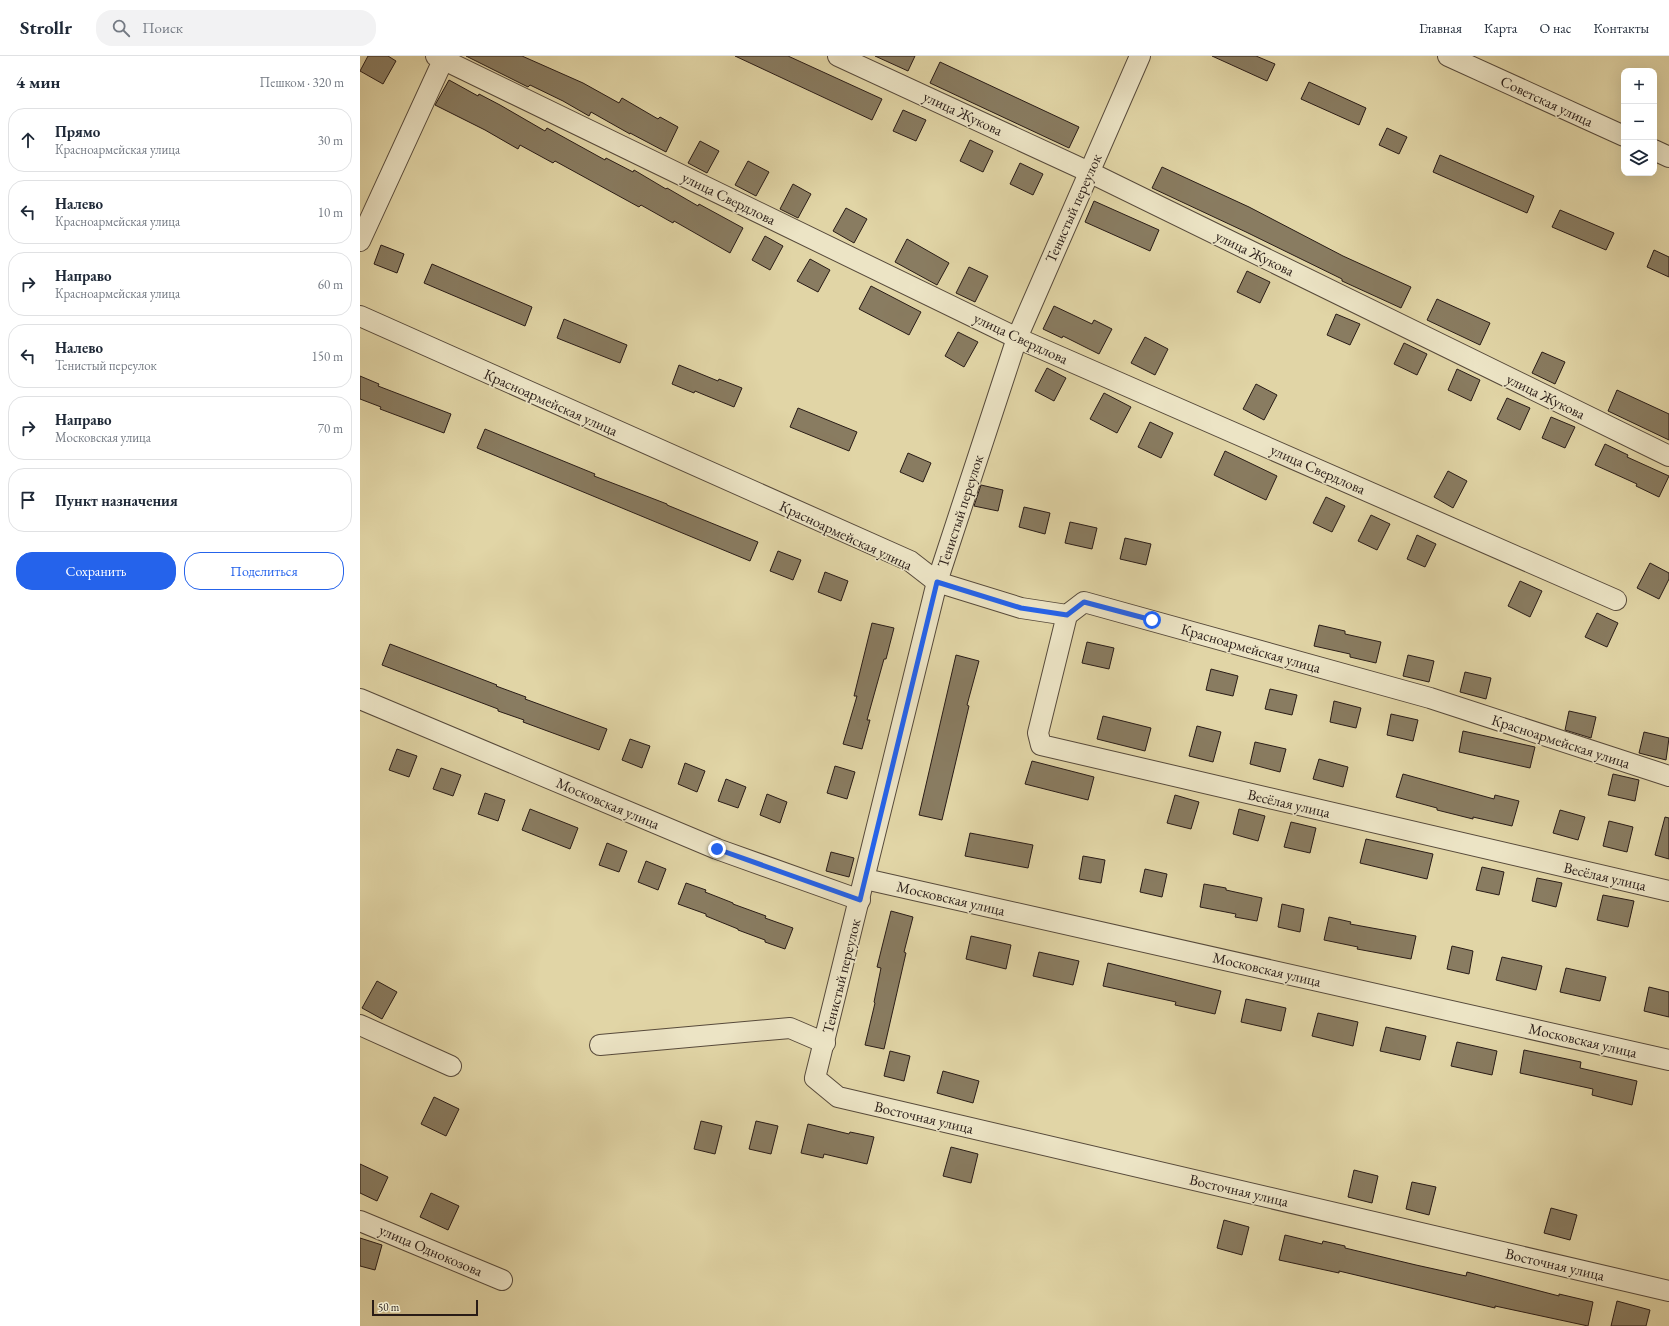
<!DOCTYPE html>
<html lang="ru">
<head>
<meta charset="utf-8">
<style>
	:root { --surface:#fff; --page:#f2f2f3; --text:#1f2937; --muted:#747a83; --line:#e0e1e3; --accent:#2563eb }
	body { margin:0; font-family:"EB Garamond",serif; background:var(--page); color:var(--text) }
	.controls { position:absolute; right:12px; top:12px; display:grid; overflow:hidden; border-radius:8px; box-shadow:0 4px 16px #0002 }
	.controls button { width:36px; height:36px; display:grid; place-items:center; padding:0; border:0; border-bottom:1px solid var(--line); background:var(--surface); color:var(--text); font:20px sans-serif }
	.scale { position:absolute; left:12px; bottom:10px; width:106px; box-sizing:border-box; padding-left:4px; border:2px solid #291c17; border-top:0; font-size:11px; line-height:14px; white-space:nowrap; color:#291c17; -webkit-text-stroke:3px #ece4c5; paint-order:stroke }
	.stop { position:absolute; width:12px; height:12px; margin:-9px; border:3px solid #2563eb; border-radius:50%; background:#fff }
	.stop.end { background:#2563eb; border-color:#fff; box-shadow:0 1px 4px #0008 }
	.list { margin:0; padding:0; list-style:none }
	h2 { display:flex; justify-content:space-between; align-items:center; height:52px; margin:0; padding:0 16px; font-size:17px }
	h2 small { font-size:13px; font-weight:400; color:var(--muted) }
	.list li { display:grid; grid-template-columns:26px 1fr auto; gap:12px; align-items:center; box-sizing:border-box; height:64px; margin:0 8px 8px; padding:0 8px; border:1px solid var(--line); border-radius:16px }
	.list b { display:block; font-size:15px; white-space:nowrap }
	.list p { margin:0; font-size:13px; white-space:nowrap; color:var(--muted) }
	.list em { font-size:13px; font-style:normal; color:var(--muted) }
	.actions { display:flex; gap:8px; padding:12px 16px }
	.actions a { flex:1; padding:9px 0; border:1px solid var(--accent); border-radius:16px; text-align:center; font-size:14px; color:var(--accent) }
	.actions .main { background:var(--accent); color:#fff }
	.icon { flex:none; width:22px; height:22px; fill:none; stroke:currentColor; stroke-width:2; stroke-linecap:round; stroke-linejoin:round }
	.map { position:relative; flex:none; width:1309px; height:1270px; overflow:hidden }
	header { display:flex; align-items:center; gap:24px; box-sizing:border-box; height:56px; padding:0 20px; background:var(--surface); border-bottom:1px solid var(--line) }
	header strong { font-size:19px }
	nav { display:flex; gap:22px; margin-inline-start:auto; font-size:14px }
	.search { width:280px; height:36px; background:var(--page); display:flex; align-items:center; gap:10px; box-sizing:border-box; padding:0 14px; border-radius:16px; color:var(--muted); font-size:15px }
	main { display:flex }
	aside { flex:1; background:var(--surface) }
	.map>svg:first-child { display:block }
	.building { fill:#897c61; stroke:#291c17 }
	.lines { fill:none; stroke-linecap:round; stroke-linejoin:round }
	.minor-casing { stroke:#574a3b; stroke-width:22 }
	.minor { stroke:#ece4c5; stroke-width:20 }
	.route { stroke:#2563eb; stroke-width:5 }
	.labels { text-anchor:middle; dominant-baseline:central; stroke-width:3; stroke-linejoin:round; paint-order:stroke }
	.street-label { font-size:15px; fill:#291c17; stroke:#ece4c5 }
</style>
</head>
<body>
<header>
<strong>Strollr</strong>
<div class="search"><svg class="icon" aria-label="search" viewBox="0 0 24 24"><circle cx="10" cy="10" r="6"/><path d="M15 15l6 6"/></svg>Поиск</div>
<nav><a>Главная</a><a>Карта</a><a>О нас</a><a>Контакты</a></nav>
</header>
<main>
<aside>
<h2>4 мин<small>Пешком · 320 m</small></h2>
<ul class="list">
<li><svg class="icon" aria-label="ahead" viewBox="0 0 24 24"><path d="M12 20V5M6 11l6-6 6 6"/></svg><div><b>Прямо</b><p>Красноармейская улица</p></div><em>30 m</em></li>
<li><svg class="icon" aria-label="left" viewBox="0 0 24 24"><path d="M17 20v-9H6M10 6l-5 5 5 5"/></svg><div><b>Налево</b><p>Красноармейская улица</p></div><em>10 m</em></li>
<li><svg class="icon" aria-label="right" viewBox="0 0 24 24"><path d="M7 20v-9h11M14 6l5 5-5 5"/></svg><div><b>Направо</b><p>Красноармейская улица</p></div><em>60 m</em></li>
<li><svg class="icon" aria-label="left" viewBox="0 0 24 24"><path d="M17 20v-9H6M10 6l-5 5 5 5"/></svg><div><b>Налево</b><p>Тенистый переулок</p></div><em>150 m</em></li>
<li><svg class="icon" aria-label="right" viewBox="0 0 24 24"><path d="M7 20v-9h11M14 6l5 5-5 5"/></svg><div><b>Направо</b><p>Московская улица</p></div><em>70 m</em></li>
<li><svg class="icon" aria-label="arrive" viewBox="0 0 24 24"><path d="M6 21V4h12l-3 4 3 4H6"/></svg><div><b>Пункт назначения</b></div></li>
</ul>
<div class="actions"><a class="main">Сохранить</a><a>Поделиться</a></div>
</aside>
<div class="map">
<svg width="1309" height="1270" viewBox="0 0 1309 1270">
	<rect width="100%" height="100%" fill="#e1d5a6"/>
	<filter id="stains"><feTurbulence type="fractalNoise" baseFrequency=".005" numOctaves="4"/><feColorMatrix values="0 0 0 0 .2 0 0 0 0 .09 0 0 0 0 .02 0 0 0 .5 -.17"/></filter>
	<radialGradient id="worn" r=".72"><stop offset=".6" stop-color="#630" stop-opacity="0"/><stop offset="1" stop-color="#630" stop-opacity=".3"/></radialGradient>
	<!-- building -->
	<g class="building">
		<polygon points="8,0 28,0 36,5 23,28 0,15"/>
		<polygon points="106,0 162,0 223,27 259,47 262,42 298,63 300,61 318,71 306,96 270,77 270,78 231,56 229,60 203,45 170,29 168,31"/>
		<polygon points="375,0 428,0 522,43 512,64"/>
		<polygon points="515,0 555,0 548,15"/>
		<polygon points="852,0 896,0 915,8 907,25"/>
		<polygon points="580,6 719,71 709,92 570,27"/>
		<polygon points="89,24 118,40 119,38 140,49 185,75 187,72 245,104 246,102 273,116 274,114 306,133 307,132 338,150 339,148 383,172 370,197 314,165 313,167 281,149 279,151 195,105 193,107 160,89 158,93 125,74 75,49"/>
		<polygon points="949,26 1006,52 999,69 941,43"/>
		<polygon points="543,54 566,64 556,85 533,75"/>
		<polygon points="1027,72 1047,81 1039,98 1019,89"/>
		<polygon points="610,84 633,95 623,116 600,105"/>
		<polygon points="340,85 359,95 347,117 328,107"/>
		<polygon points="1080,99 1174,140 1167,157 1073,116"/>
		<polygon points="388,105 409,116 396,140 375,129"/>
		<polygon points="660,107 683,118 673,139 650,128"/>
		<polygon points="802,111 889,151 983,200 1051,231 1041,252 982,225 982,223 886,176 792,132"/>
		<polygon points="433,128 451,138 438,162 420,153"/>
		<polygon points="734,145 799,174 790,195 725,166"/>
		<polygon points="486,152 507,163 494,187 473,175"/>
		<polygon points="1200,154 1254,177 1246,194 1192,171"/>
		<polygon points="405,180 423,190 410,214 392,204"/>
		<polygon points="547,183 589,207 577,229 535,206"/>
		<polygon points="21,189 44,198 37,217 14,208"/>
		<polygon points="1294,194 1309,201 1309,221 1287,211"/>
		<polygon points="450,203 470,214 458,236 437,225"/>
		<polygon points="72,208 172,251 165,270 64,227"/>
		<polygon points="609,211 628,220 615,246 596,237"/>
		<polygon points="887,215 910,226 900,247 877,236"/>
		<polygon points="511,230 561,256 549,279 499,253"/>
		<polygon points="1077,243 1130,267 1120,289 1067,264"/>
		<polygon points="694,250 732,268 734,264 752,273 739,298 703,280 702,282 683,273"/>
		<polygon points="976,258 1000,268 990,289 967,279"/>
		<polygon points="204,263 267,289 260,307 197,282"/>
		<polygon points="598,276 618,286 604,311 585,300"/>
		<polygon points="785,281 808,293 795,319 771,307"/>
		<polygon points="1044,287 1067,298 1057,319 1034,308"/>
		<polygon points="1182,296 1205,306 1195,328 1172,317"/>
		<polygon points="319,309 358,325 359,323 382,332 374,351 335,335 334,337 312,328"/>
		<polygon points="687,312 706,322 694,345 675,335"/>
		<polygon points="1097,313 1120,324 1111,345 1088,334"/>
		<polygon points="0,320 19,328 18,330 91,358 84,377 20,353 21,351 0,343"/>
		<polygon points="896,328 917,339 904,364 883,353"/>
		<polygon points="1257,334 1309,358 1309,384 1248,355"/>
		<polygon points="744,337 771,351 757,377 730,363"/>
		<polygon points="1147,342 1170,352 1160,374 1137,363"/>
		<polygon points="438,352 497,376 489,395 430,371"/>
		<polygon points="1191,361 1215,371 1205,392 1182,382"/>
		<polygon points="790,366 813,377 801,402 778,391"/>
		<polygon points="125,373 235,418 234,420 307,448 307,449 398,486 390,505 117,392"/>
		<polygon points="1245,388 1268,399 1267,401 1309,420 1299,441 1276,430 1277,428 1235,409"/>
		<polygon points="865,395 917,420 906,444 854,419"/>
		<polygon points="548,397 571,407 563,426 540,416"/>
		<polygon points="1088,415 1107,425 1093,452 1074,441"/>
		<polygon points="621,429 643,434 638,455 614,450"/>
		<polygon points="966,441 985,450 972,476 953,467"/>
		<polygon points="664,451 690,457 685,478 659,471"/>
		<polygon points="1011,459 1030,468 1017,494 998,485"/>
		<polygon points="710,466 737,472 732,493 705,487"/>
		<polygon points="1057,479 1076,488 1065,511 1047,503"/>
		<polygon points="765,482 791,488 786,509 760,503"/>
		<polygon points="418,495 441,504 433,524 410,515"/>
		<polygon points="1290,507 1309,517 1309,523 1299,543 1277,532"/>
		<polygon points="465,516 488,525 481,545 458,536"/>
		<polygon points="1160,525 1182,535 1170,561 1148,550"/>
		<polygon points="1237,557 1258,567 1247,591 1225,581"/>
		<polygon points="512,567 534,572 526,603 524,603 507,664 510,664 502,693 483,688 497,640 494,640"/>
		<polygon points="959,569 985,575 985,578 1021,586 1016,607 990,601 990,598 954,590"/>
		<polygon points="727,586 754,592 749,613 722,607"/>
		<polygon points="30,588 137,629 136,630 166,641 165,643 247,673 239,694 163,666 164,664 138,655 138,653 22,609"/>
		<polygon points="596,599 619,605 607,649 609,650 582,764 559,759"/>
		<polygon points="1048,599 1074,605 1069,626 1043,620"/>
		<polygon points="851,613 878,620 873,640 846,634"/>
		<polygon points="1105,616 1131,622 1126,643 1100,636"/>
		<polygon points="910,633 937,639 932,659 905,653"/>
		<polygon points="974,645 1001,652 996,672 970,666"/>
		<polygon points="1209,655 1236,661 1231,682 1205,674"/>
		<polygon points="1031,658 1058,664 1053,685 1027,679"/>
		<polygon points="743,660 791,672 785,695 737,683"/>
		<polygon points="837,670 861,676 853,706 829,700"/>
		<polygon points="1103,675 1175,691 1170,712 1099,696"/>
		<polygon points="1284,676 1309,682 1306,704 1279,697"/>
		<polygon points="270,683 290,690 282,712 262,704"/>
		<polygon points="895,686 926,693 920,716 890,708"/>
		<polygon points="37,693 57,700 49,721 29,714"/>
		<polygon points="959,703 988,711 983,731 953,723"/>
		<polygon points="672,705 734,721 728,744 665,728"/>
		<polygon points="325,707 345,715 337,736 318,728"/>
		<polygon points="475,710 495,716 487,743 467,737"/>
		<polygon points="81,712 101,719 93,740 73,733"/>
		<polygon points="1043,718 1134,743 1135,739 1159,745 1152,770 1113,761 1113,763 1077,754 1077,752 1036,741"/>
		<polygon points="1253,718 1279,724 1275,745 1248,739"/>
		<polygon points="366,723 386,731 378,752 358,745"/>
		<polygon points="125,737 145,744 138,765 118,758"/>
		<polygon points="407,738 427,746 420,767 400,759"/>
		<polygon points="815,739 839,746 831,773 807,767"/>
		<polygon points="170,753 218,772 210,793 162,774"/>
		<polygon points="879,753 905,760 898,785 873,778"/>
		<polygon points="1200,754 1225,761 1218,784 1193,777"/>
		<polygon points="1305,761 1309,762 1309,803 1295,799"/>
		<polygon points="1249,765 1273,771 1267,796 1243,790"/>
		<polygon points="931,766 956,772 950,797 924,791"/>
		<polygon points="610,777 673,789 668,812 605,800"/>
		<polygon points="1006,783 1073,798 1067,823 1000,807"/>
		<polygon points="247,787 267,795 259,816 239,809"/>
		<polygon points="471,796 494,802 489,821 466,815"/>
		<polygon points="723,800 745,804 741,827 719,823"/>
		<polygon points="286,805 306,813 298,834 278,826"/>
		<polygon points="1122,811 1144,816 1139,839 1116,834"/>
		<polygon points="785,813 807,818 802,841 780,836"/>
		<polygon points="1177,822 1202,827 1196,851 1172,845"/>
		<polygon points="326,827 346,834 345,836 373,847 373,848 406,860 405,862 433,872 425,893 405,886 405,884 378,874 378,873 346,860 346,858 318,848"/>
		<polygon points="844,828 866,832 866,834 902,842 897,865 875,861 876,858 840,851"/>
		<polygon points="1243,839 1274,845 1268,871 1237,864"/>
		<polygon points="922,848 944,853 940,876 918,871"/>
		<polygon points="531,855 553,861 544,896 546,897 524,993 505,989 515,947 514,946 521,912 517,911"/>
		<polygon points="969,861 991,866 990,868 1056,880 1051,903 997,893 998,891 964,884"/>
		<polygon points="611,880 651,889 646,913 606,903"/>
		<polygon points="1092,890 1113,895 1109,918 1087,913"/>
		<polygon points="679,896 719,905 713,929 673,920"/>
		<polygon points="1142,901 1182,910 1176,934 1136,924"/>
		<polygon points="748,907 861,935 855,958 815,949 816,946 743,930"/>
		<polygon points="1206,912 1246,921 1240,945 1200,936"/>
		<polygon points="17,925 37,936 22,963 2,952"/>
		<polygon points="1289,931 1309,936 1309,961 1284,955"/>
		<polygon points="886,943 926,952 921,975 881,966"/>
		<polygon points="958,957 998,966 993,990 952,980"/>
		<polygon points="1026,971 1066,980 1060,1004 1020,995"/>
		<polygon points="1097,986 1137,995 1132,1019 1091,1010"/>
		<polygon points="1164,994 1221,1006 1220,1012 1277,1025 1272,1049 1232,1039 1233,1033 1160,1017"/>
		<polygon points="530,995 550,1000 544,1025 524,1020"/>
		<polygon points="583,1015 619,1025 613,1047 577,1037"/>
		<polygon points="74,1041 99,1053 86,1080 61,1068"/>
		<polygon points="341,1065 362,1070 355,1098 334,1093"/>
		<polygon points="396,1065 418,1070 411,1098 389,1093"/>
		<polygon points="448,1068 489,1078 490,1076 514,1081 507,1108 464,1098 463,1102 441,1097"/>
		<polygon points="591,1091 618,1098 611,1127 583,1120"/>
		<polygon points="0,1108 28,1121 17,1145 0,1137"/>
		<polygon points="994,1114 1018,1120 1012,1147 988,1141"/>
		<polygon points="1052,1126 1076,1131 1069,1159 1046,1153"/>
		<polygon points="71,1137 99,1150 88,1174 60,1161"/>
		<polygon points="1191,1152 1217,1159 1210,1184 1184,1177"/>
		<polygon points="864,1164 889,1171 882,1199 857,1192"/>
		<polygon points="925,1179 962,1188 963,1185 985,1190 985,1192 1056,1209 1106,1220 1107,1216 1199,1240 1199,1238 1233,1246 1228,1270 1135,1250 1135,1252 979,1215 979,1217 919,1204"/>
		<polygon points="0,1182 22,1189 15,1214 0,1210"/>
		<polygon points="1257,1245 1290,1254 1286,1270 1251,1270"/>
	</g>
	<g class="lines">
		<!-- minor casing -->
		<g class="minor-casing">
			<g id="minor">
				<polyline points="76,0 657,282 1256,544"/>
				<polyline points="478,0 729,116 1309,400"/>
				<polyline points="780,0 657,282 577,526 455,1022 478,1041 1309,1235"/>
				<polyline points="1088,0 1264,80"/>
				<polyline points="1294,94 1309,101"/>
				<polyline points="0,185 85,0"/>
				<polyline points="0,260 550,505 577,526 661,552 707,559 724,546 1070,642 1309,720"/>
				<polyline points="707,559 678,677 681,689 1309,835"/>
				<polyline points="0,643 357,793 500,844"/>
				<polyline points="505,823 1309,1004"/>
				<polyline points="0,969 91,1010"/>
				<polyline points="240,989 430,972 465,987"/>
				<polyline points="0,1165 142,1224"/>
			</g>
		</g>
		<!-- minor -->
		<use href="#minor" class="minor"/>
	</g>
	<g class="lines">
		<!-- route -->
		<polyline class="route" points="357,793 500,844 577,526 661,552 707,559 724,546 792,564"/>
	</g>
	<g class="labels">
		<!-- street labels -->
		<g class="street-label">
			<text transform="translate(1187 45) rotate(25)">Советская улица</text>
			<text transform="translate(603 57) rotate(25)">улица Жукова</text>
			<text transform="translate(369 142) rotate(26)">улица Свердлова</text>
			<text transform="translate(713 152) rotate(-66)">Тенистый переулок</text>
			<text transform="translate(895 197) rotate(26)">улица Жукова</text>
			<text transform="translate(661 282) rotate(25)">улица Свердлова</text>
			<text transform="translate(1186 340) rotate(26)">улица Жукова</text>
			<text transform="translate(191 346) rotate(24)">Красноармейская улица</text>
			<text transform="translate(958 413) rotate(24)">улица Свердлова</text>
			<text transform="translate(600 455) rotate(-72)">Тенистый переулок</text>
			<text transform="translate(486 479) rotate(25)">Красноармейская улица</text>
			<text transform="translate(891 592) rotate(16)">Красноармейская улица</text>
			<text transform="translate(1201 685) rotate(18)">Красноармейская улица</text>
			<text transform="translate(248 747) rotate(23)">Московская улица</text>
			<text transform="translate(929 747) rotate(13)">Весёлая улица</text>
			<text transform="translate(1245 820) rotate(13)">Весёлая улица</text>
			<text transform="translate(591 842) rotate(13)">Московская улица</text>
			<text transform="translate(907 913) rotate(13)">Московская улица</text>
			<text transform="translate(481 920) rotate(-76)">Тенистый переулок</text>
			<text transform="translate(1223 984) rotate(13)">Московская улица</text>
			<text transform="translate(564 1061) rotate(13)">Восточная улица</text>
			<text transform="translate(879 1134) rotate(13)">Восточная улица</text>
			<text transform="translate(71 1194) rotate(23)">улица Однокозова</text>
			<text transform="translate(1195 1208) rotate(13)">Восточная улица</text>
		</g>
	</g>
	<rect width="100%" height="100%" filter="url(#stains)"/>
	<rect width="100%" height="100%" fill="url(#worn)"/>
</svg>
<div class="controls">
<button>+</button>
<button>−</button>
<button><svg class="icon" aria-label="layers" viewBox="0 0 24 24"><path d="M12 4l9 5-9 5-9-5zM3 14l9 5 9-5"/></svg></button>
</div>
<div class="scale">50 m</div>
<div class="stop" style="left:792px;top:564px"></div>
<div class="stop end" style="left:357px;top:793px"></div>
</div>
</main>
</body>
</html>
